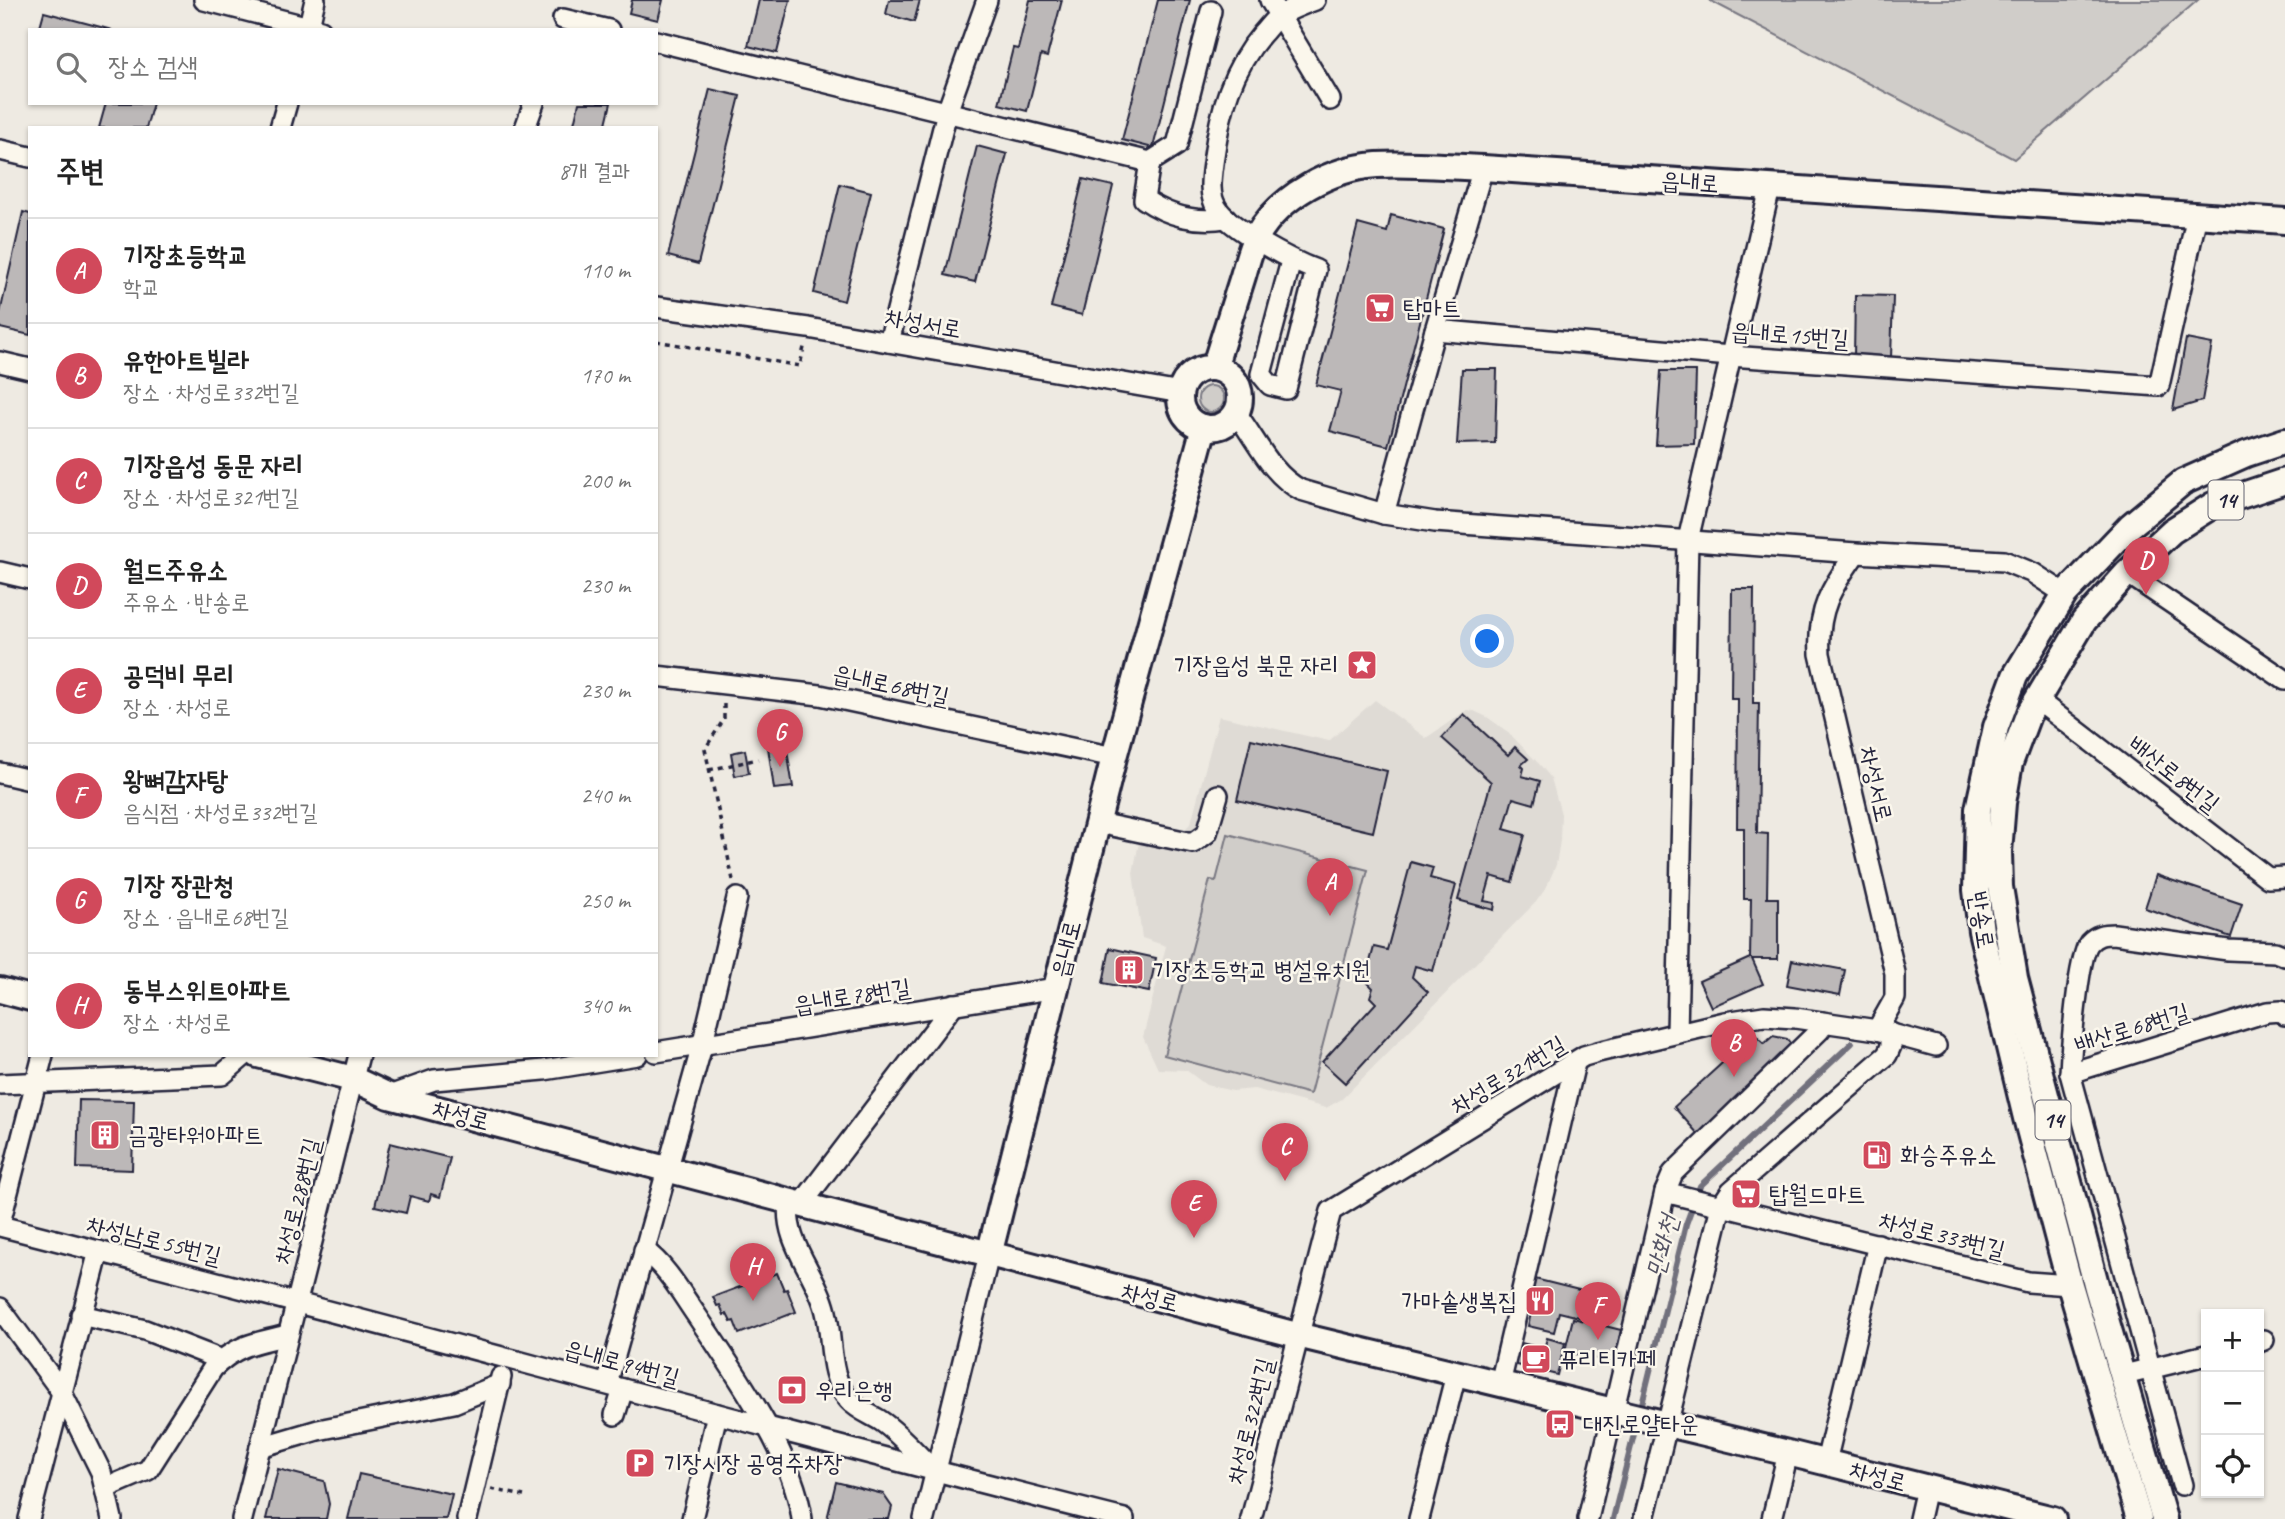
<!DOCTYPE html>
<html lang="ko">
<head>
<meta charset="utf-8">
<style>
	:root { --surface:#fff; --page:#f6f6f6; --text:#222; --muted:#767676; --line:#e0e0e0; --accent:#d1495b }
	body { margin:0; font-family:Caveat,"Poor Story",sans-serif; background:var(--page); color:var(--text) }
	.controls { position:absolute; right:21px; bottom:21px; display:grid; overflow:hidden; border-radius:0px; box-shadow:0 2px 5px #0004 }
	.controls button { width:63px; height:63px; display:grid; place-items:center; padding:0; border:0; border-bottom:2px solid var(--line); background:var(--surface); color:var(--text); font:35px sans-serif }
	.you { position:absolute; left:1488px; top:642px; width:24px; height:24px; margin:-18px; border:5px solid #fff; border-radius:50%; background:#1a73e8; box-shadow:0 0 0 10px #1a73e833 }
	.badge { display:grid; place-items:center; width:46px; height:46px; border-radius:50%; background:var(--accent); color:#fff; font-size:23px; font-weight:700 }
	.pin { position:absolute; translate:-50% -58px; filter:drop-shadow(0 2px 4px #0008) }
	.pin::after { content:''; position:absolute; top:37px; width:24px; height:21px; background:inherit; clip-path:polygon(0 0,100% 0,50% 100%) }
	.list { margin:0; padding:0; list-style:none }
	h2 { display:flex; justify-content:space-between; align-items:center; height:91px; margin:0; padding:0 28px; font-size:30px }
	h2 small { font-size:23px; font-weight:400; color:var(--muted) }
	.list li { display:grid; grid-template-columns:46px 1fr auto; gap:21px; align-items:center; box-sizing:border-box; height:105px; padding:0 28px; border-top:2px solid var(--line) }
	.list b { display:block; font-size:26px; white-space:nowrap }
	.list p { margin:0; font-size:23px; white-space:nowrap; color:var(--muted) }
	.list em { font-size:23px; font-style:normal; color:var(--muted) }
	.icon { flex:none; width:38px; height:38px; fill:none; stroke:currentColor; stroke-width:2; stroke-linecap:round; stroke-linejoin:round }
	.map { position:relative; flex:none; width:2285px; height:1519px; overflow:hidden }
	.search { position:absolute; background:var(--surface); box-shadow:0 2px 5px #0004; left:28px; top:28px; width:630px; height:77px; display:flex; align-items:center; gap:18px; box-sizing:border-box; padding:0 24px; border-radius:0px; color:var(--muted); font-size:26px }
	.panel { position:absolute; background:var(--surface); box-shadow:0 2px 5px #0004; left:28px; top:126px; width:630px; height:931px; border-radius:0px }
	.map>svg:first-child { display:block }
	.built { fill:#dfdbd5 }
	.green { fill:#d0cdc9; stroke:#797882; stroke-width:2 }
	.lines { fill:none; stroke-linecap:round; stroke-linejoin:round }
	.stream { stroke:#716f7c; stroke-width:6 }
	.building { fill:#bcb8b8; stroke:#22223b; stroke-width:2 }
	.minor-casing { stroke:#22223b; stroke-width:24 }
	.major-casing { stroke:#22223b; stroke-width:30 }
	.path { stroke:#22223b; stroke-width:3.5; stroke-dasharray:5 5; stroke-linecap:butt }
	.minor { stroke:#fbf7ec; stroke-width:19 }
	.major { stroke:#fbf7ec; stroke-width:24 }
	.labels { text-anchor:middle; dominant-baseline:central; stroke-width:5; stroke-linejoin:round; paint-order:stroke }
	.shield { fill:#fbf7ec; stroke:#636270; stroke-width:2 }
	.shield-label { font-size:23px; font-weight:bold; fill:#22223b }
	.street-label { font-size:24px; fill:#22223b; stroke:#fbf7ec }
	.poi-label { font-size:24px; fill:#22223b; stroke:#fbf7ec; text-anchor:start }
	.water-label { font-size:26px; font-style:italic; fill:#575666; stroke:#fbf7ec }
</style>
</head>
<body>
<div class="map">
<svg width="2285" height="1519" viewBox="0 0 2285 1519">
	<rect width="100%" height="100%" fill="#eeeae2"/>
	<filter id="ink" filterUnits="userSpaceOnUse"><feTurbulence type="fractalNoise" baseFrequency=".0143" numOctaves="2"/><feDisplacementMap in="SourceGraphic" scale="14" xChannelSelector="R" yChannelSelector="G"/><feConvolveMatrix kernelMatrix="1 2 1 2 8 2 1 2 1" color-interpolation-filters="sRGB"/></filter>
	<g filter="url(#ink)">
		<!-- built -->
		<polygon class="built" points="1375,700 1426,738 1467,710 1474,711 1487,717 1508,732 1541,766 1551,778 1561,814 1560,841 1556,865 1546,888 1536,902 1342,1099 1326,1108 1254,1089 1233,1091 1206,1085 1186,1070 1158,1069 1143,1037 1166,946 1142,938 1133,873 1142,827 1181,833 1191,823 1219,716 1329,741"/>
		<!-- green -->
		<g class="green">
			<polygon points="1709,0 2198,0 2014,159"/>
			<circle cx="1211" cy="399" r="13"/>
			<polygon points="1228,834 1368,870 1310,1094 1164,1055 1210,880 1216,881"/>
		</g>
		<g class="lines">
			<!-- stream -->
			<g class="stream">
				<polyline points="1640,1412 1686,1224 1700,1186 1852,1043"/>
				<polyline points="1613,1519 1637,1422"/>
			</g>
		</g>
		<!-- building -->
		<g class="building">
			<polygon points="632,0 663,0 658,20 629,13"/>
			<polygon points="759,0 790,0 777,53 748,46"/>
			<polygon points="889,0 920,0 914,22 886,14"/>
			<polygon points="1030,0 1062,0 1047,57 1041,55 1027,111 999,104 1013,48 1018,49"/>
			<polygon points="1158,0 1190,0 1153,148 1122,140"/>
			<polygon points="44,12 112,30 39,30"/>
			<polygon points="710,89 740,96 698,264 668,256"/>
			<polygon points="106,103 153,103 146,128 99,128"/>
			<polygon points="579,103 611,103 605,128 573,128"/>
			<polygon points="977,146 1007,154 975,282 945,275"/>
			<polygon points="1083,179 1113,186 1082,315 1051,307"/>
			<polygon points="840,184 871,192 844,301 814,293"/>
			<polygon points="23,212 30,214 30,335 0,328 0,313"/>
			<polygon points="1391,215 1444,229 1388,446 1330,431 1341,391 1316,385 1358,224 1387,232"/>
			<polygon points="1855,295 1893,296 1891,358 1854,357"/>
			<polygon points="2186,339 2212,344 2202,401 2173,410"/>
			<polygon points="1462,369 1497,369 1495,443 1457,444"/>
			<polygon points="1661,371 1696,371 1694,444 1656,445"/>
			<polygon points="1732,589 1754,589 1753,703 1759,703 1757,833 1768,834 1767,898 1778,898 1778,959 1752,959 1763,984 1711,1007 1699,981 1750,958 1751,899 1744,899 1744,828 1737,828 1738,699 1731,699"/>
			<polygon points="1464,714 1508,755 1515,747 1528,759 1521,765 1524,768 1522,776 1540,781 1534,804 1513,798 1504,829 1525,835 1512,882 1491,876 1484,901 1495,903 1494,910 1458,900 1491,782 1442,738"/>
			<polygon points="1251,739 1387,771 1373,832 1237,800"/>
			<polygon points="786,744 793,787 774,789 768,747"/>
			<polygon points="745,750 749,773 735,776 731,753"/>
			<polygon points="1411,862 1433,868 1430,878 1456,885 1433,971 1415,966 1412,977 1428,992 1345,1083 1322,1062 1376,1003 1370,997 1373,988 1365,980 1374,947 1387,950"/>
			<polygon points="2156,875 2242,904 2231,937 2145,908"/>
			<polygon points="1110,948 1156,958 1149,992 1103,983"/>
			<polygon points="1792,960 1845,970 1840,995 1787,985"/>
			<polygon points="1754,1034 1764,1044 1773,1036 1787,1039 1793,1047 1698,1134 1674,1107"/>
			<polygon points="79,1100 134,1101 132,1170 77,1168"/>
			<polygon points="390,1143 450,1158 440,1197 431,1194 429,1201 410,1196 406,1213 375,1206"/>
			<polygon points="777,1273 784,1290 787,1289 796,1312 739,1334 734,1321 731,1322 727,1314 724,1315 720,1305 717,1306 713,1297"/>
			<polygon points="1531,1278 1615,1299 1608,1324 1559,1312 1554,1332 1528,1326 1531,1313 1523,1311"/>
			<polygon points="1573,1318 1621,1330 1613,1363 1565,1351"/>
			<polygon points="1547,1338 1565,1343 1557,1375 1509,1363 1514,1341 1544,1349"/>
			<polygon points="278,1469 324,1481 329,1504 326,1519 266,1519"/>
			<polygon points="359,1474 452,1494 446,1519 348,1519"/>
			<polygon points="836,1482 883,1494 892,1507 889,1519 827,1519"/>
		</g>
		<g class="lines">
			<!-- minor casing -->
			<g class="minor-casing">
				<g id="minor">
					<polyline points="204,0 321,30"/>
					<polyline points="1270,0 1330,100"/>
					<path d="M1211,11L1177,145L1150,162L1144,199C1168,216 1197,223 1226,218"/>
					<polyline points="563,19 609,30"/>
					<polyline points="308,30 315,0"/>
					<polyline points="656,41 1150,162"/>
					<polyline points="280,128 287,103"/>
					<polyline points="525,128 534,103"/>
					<polyline points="0,150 30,157"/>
					<path d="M1291,261L1261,374L1270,385L1286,389L1316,270C1292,261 1230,229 1217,208C1207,193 1212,173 1214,156C1220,111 1232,69 1262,34C1268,28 1273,19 1281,15C1291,9 1304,4 1315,0"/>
					<polyline points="656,307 808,328 1181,393"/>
					<polyline points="1435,330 1730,356 2159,386 2197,215"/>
					<polyline points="889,342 947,112 987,0"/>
					<polyline points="0,362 30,369"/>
					<path d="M1236,413C1256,439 1271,475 1301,490L1384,514L1435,522L1856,553L2004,561L2033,573L2065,594"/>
					<polyline points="1384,514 1435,330 1483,168"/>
					<path d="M1856,553C1831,588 1817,610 1820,654L1895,973V998L1877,1030"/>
					<polyline points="0,572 30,579"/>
					<polyline points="2127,573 2285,680"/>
					<polyline points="656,676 820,695 1114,757"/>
					<polyline points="2036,699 2268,878 2285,877"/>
					<polyline points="0,773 30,780"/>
					<polyline points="1098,823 1193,843 1207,833 1218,795"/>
					<path d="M2285,956L2275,952L2228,950L2114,934C2103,934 2096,935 2089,943C2078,958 2071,1050 2070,1073L2267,1012L2281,1011L2285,1015"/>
					<polyline points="1677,1033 1688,540 1770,188"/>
					<polyline points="656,1052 1056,988"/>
					<polyline points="2070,1073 2182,1485"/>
					<polyline points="0,1084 222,1075 245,1055"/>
					<polyline points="389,1096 434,1080 544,1070 637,1055"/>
					<polyline points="1665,1192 2028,1282 2070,1285"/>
					<path d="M789,1202C783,1243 817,1273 826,1312C833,1340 828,1377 849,1400C858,1410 870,1414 881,1421C899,1433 916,1453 932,1469"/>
					<polyline points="801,1205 954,1004"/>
					<polyline points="0,1223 43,1055"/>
					<path d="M0,1226C375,1321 749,1425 1124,1519"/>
					<path d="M644,1250C667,1267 681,1293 697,1316C732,1368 795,1457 802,1519"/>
					<polyline points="0,1308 61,1391 101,1472 112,1519"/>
					<polyline points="81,1315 145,1330 222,1360"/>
					<polyline points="2259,1342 2264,1340"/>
					<polyline points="2124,1375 2206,1355"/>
					<polyline points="607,1384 702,1046 737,898"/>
					<polyline points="1500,1384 1575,1063"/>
					<polyline points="615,1415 623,1389"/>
					<polyline points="260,1447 318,1430 454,1403 500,1384"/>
					<polyline points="1826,1462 1878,1244"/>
					<path d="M106,1488L148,1470L213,1368C238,1344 255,1343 288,1335"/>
					<polyline points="29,1519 99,1251"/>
					<polyline points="242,1519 359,1055"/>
					<polyline points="467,1519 501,1377"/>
					<polyline points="692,1519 717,1414"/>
					<polyline points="924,1519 989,1255"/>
					<polyline points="1251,1519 1331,1211 1584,1056 1598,1052 1725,1022 1764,1016 1795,1018 1877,1030 1936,1046"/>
					<polyline points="1419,1519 1456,1374"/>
					<polyline points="1588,1519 1665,1192 1673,1173 1820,1030 1821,1022"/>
					<polyline points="1644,1519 1721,1206 1731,1191 1887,1055 1891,1046 1891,1033"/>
					<polyline points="1772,1519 1788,1453"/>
					<polyline points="1919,1519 1926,1488"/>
				</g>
			</g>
			<!-- major casing -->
			<g class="major-casing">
				<g id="major">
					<path d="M1214,368C1224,337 1233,307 1243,276C1247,263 1250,247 1257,236C1280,196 1331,168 1377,165C1412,163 1448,167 1483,168L2285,221"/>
					<circle cx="1210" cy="398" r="30"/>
					<polyline points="0,990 30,998"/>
					<polyline points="258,1055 353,1079 389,1096 1297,1335 1788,1453 2053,1519"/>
					<polyline points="989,1255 1114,757 1204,427"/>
					<polyline points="2139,1519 2070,1285 2026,1118 1981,931 1976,890 1978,809 1996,727 2015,676 2065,594 2130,526 2183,482 2246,454 2285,441"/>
					<polyline points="2164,1519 2097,1288 2015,978 2000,887 1999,852 2003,803 2010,763 2028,715 2084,621 2127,573 2172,531 2213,505 2285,481"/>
				</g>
			</g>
			<!-- path -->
			<g class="path">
				<polyline points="656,341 800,366 804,347"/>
				<polyline points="724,704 724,719 705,749 733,880"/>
				<polyline points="709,770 758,759"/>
				<polyline points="491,1489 524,1496"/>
			</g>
			<!-- minor -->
			<use href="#minor" class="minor"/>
			<!-- major -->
			<use href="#major" class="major"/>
		</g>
	</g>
	<!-- icons -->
	<defs>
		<g id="supermarket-square" transform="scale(1.575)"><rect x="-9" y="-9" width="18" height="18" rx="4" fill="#d1495b" stroke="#fbf7ec"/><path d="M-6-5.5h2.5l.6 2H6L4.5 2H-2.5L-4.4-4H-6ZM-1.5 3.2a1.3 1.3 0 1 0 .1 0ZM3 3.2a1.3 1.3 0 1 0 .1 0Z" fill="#fff"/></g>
		<g id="sight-square" transform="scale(1.575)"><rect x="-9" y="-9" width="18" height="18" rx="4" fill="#d1495b" stroke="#fbf7ec"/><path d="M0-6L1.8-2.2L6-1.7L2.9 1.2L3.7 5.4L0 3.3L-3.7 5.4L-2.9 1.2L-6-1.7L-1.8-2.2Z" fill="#fff"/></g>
		<g id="building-square" transform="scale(1.575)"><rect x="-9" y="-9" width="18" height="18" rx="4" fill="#d1495b" stroke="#fbf7ec"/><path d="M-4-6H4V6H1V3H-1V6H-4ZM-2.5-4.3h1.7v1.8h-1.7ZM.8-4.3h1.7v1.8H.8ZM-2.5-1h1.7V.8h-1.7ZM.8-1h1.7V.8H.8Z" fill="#fff"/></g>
		<g id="fuel-square" transform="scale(1.575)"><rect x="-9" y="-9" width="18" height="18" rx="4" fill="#d1495b" stroke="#fbf7ec"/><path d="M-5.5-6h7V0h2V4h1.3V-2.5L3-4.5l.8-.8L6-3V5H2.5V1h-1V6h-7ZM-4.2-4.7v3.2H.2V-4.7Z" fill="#fff"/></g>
		<g id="restaurant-square" transform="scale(1.575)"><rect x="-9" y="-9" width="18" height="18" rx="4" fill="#d1495b" stroke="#fbf7ec"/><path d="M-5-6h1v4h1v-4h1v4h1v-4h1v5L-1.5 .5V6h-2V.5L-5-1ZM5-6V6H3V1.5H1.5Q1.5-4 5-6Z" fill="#fff"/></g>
		<g id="cafe-square" transform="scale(1.575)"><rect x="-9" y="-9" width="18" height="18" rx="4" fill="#d1495b" stroke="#fbf7ec"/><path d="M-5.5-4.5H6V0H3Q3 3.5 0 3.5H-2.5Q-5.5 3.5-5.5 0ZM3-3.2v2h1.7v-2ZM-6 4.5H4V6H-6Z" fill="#fff"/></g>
		<g id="bank-square" transform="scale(1.575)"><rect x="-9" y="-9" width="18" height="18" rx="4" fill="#d1495b" stroke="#fbf7ec"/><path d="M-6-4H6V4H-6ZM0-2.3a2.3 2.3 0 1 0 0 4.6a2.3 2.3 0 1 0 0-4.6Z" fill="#fff"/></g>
		<g id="bus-square" transform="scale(1.575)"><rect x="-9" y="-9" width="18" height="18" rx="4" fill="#d1495b" stroke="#fbf7ec"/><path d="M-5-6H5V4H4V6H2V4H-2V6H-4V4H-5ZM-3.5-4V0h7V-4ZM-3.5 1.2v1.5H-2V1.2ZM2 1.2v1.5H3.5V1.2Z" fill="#fff"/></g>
		<g id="parking-square" transform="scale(1.575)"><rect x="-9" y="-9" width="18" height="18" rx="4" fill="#d1495b" stroke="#fbf7ec"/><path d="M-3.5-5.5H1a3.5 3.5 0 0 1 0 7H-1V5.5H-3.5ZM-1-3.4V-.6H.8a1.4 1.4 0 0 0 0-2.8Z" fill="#fff"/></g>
	</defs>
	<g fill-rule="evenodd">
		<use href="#supermarket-square" x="1380" y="308"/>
		<use href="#sight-square" x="1362" y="665"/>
		<use href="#building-square" x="1129" y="970"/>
		<use href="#building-square" x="105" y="1135"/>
		<use href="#fuel-square" x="1877" y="1155"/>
		<use href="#supermarket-square" x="1746" y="1194"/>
		<use href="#restaurant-square" x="1540" y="1301"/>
		<use href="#cafe-square" x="1536" y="1359"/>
		<use href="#bank-square" x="792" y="1390"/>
		<use href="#bus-square" x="1560" y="1424"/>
		<use href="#parking-square" x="640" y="1463"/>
	</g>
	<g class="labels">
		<!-- shield labels -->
		<g class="shield">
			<rect x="2208.5" y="480.5" width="35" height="39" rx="5"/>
			<rect x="2035.5" y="1100.5" width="35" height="39" rx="5"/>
		</g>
		<g class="shield-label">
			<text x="2226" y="500">14</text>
			<text x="2053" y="1120">14</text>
		</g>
		<!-- street labels -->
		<g class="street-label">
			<text transform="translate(1690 182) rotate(4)">읍내로</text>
			<text transform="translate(923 323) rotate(10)">차성서로</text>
			<text transform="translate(1790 335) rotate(4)">읍내로15번길</text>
			<text transform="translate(891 685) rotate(12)">읍내로68번길</text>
			<text transform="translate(2174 774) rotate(38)">배산로8번길</text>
			<text transform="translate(1876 784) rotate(77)">차성서로</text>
			<text transform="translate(1982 920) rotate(81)">반송로</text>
			<text transform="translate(1066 949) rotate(-76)">읍내로</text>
			<text transform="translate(852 996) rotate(-9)">읍내로78번길</text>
			<text transform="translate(2132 1028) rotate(-17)">배산로68번길</text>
			<text transform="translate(1508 1075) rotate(-31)">차성로321번길</text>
			<text transform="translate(461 1115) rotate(15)">차성로</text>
			<text transform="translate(297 1201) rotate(-76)">차성로288번길</text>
			<text transform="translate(1942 1235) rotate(14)">차성로333번길</text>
			<text transform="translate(154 1240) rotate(14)">차성남로55번길</text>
			<text transform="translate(1150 1297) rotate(14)">차성로</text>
			<text transform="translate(622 1363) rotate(15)">읍내로94번길</text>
			<text transform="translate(1250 1421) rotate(-76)">차성로322번길</text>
			<text transform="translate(1878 1476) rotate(15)">차성로</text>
		</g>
		<!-- poi labels -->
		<g class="poi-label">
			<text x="1403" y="308">탑마트</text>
			<text x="1339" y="665" text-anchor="end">기장읍성 북문 자리</text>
			<text x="1152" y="970">기장초등학교 병설유치원</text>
			<text x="128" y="1135">금광타워아파트</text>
			<text x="1900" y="1155">화승주유소</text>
			<text x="1769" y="1194">탑월드마트</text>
			<text x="1517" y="1301" text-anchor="end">가마솥생복집</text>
			<text x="1559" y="1359">퓨리티카페</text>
			<text x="815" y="1390">우리은행</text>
			<text x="1583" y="1424">대진로얄타운</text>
			<text x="663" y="1463">기장시장 공영주차장</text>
		</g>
		<!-- water labels -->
		<g class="water-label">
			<text transform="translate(1662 1246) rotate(-75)">만화천</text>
		</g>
	</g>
</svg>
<div class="controls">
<button>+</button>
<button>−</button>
<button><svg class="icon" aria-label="locate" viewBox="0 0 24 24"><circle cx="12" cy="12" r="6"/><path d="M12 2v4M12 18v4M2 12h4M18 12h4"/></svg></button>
</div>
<div class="you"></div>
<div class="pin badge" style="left:1330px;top:916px">A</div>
<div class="pin badge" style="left:1734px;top:1077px">B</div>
<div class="pin badge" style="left:1285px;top:1181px">C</div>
<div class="pin badge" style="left:2146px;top:595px">D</div>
<div class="pin badge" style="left:1194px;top:1238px">E</div>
<div class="pin badge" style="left:1598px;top:1340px">F</div>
<div class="pin badge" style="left:780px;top:767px">G</div>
<div class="pin badge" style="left:753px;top:1301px">H</div>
<div class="search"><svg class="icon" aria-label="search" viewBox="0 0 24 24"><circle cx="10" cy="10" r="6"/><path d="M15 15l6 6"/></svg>장소 검색</div>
<section class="panel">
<h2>주변<small>8개 결과</small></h2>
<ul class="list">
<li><span class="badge">A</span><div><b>기장초등학교</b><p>학교</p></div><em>110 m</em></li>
<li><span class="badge">B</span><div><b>유한아트빌라</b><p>장소 · 차성로332번길</p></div><em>170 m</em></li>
<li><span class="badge">C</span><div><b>기장읍성 동문 자리</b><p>장소 · 차성로321번길</p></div><em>200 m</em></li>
<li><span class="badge">D</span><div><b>월드주유소</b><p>주유소 · 반송로</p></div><em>230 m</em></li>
<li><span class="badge">E</span><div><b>공덕비 무리</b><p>장소 · 차성로</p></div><em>230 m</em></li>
<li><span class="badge">F</span><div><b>왕뼈감자탕</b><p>음식점 · 차성로332번길</p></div><em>240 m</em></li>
<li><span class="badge">G</span><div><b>기장 장관청</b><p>장소 · 읍내로68번길</p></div><em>250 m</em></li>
<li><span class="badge">H</span><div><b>동부스위트아파트</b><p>장소 · 차성로</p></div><em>340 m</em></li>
</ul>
</section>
</div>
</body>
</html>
